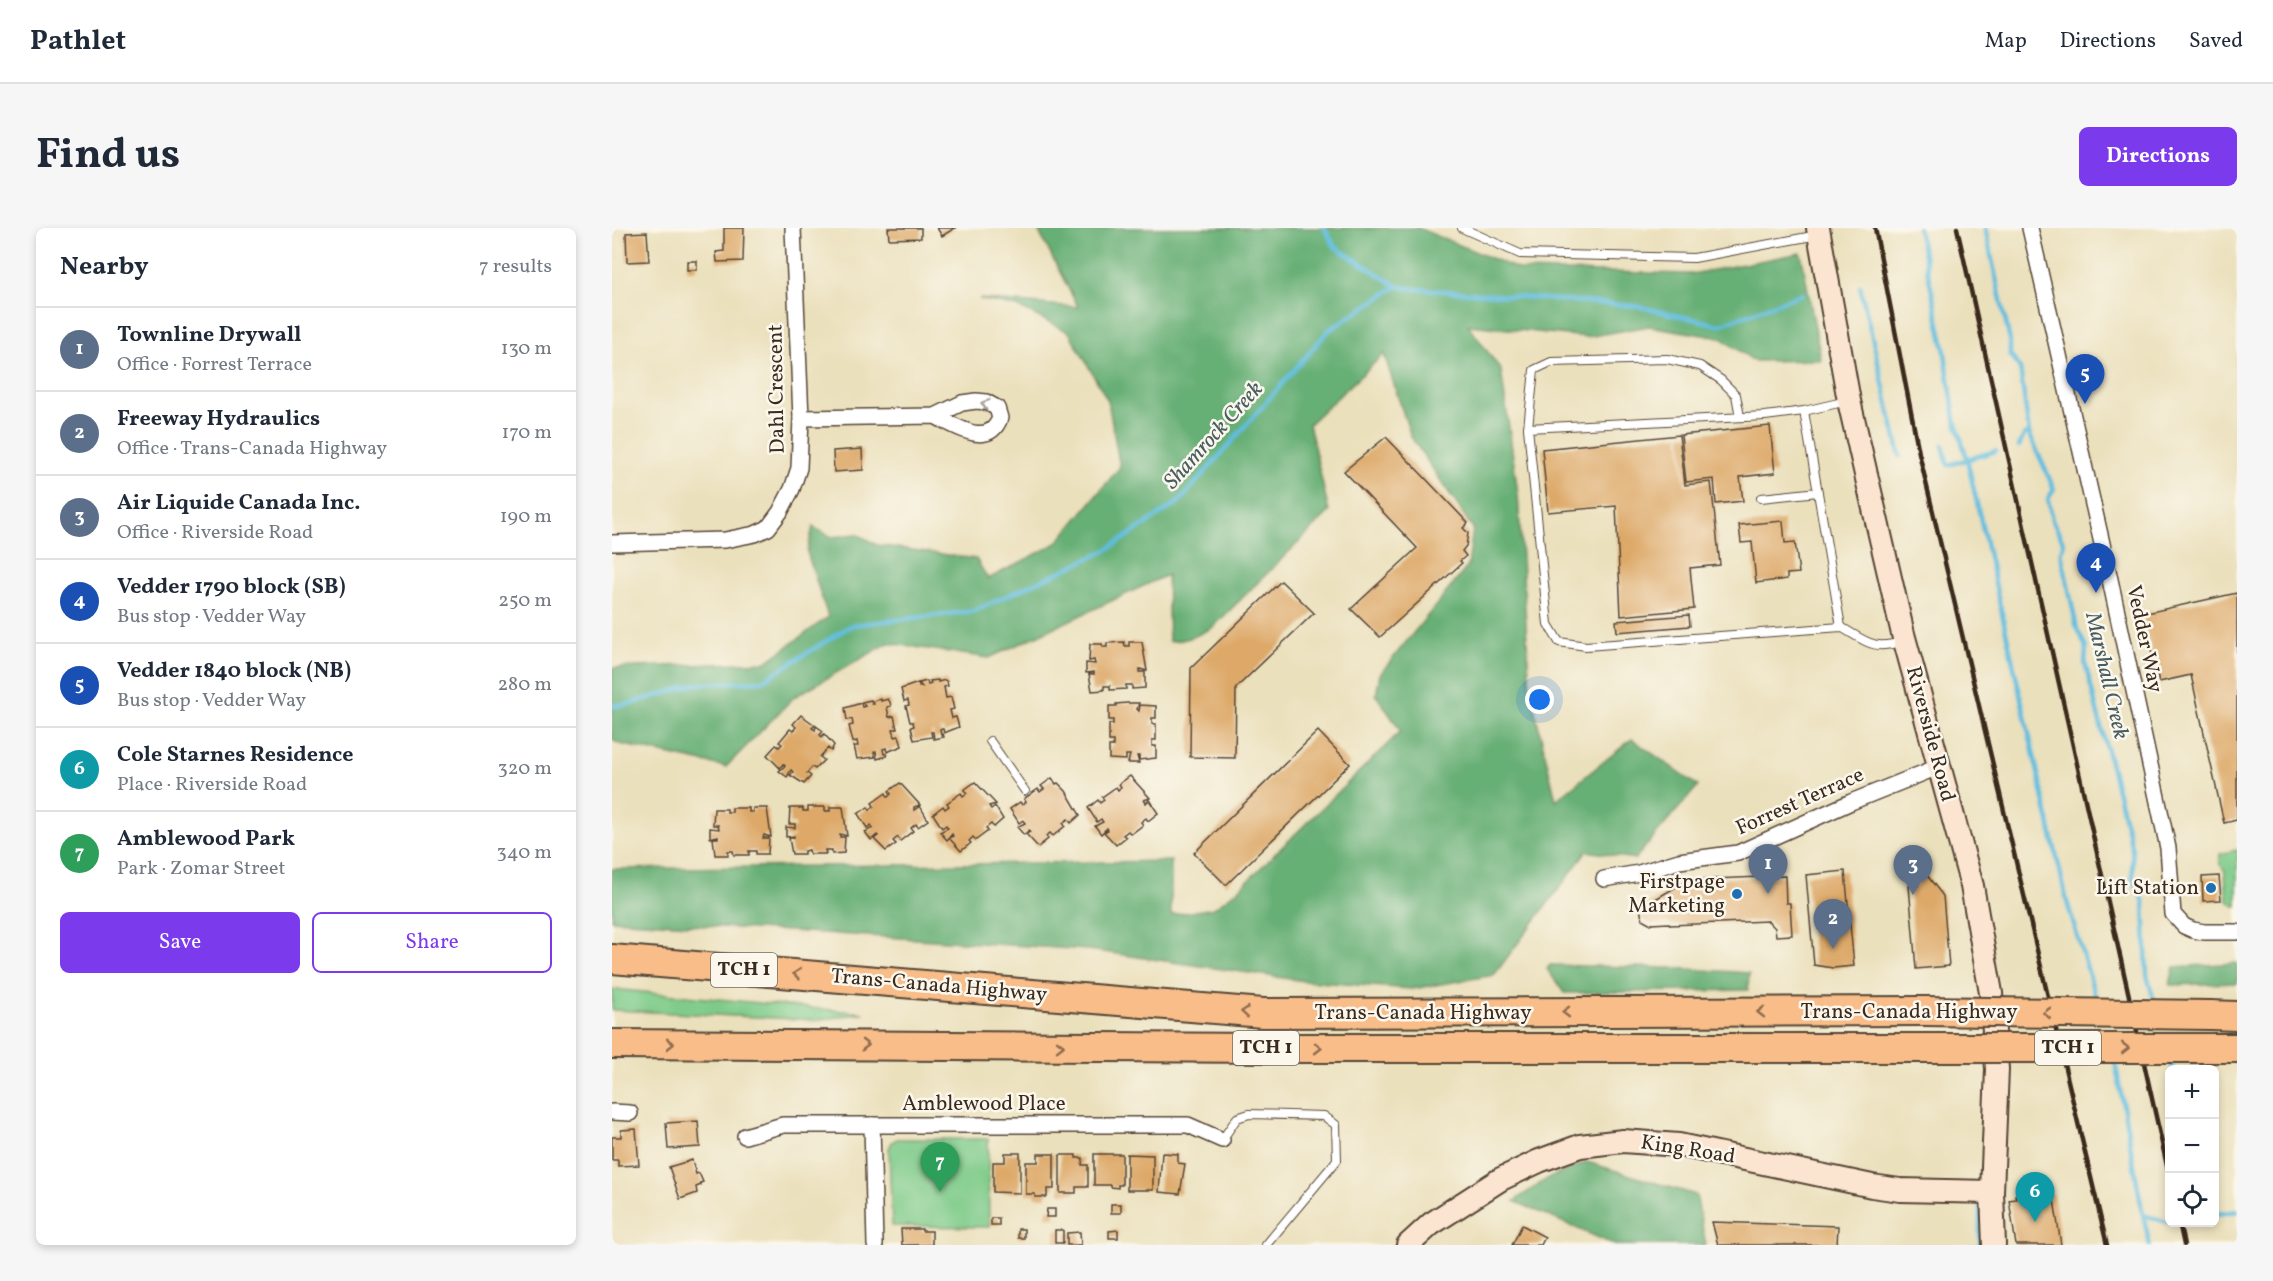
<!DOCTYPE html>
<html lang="en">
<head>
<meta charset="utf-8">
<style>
	:root { --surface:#fff; --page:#f6f6f7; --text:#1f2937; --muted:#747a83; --line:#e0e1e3; --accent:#7c3aed }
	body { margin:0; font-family:Vollkorn,serif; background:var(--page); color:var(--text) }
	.controls { position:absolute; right:18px; bottom:18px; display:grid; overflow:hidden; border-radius:9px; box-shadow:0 3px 9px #0003 }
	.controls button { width:54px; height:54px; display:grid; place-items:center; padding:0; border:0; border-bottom:2px solid var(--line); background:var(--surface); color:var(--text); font:30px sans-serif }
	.you { position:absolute; left:928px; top:472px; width:21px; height:21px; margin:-15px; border:4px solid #fff; border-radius:50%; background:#1a73e8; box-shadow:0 0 0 9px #1a73e833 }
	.badge { display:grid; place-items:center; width:39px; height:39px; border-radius:50%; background:var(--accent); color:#fff; font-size:20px; font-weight:700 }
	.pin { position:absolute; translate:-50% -50px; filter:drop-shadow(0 2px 3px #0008) }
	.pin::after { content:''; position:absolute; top:32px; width:21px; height:18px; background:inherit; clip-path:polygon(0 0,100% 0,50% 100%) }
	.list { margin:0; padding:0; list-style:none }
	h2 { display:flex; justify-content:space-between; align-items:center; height:78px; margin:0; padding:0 24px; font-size:26px }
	h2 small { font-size:20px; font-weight:400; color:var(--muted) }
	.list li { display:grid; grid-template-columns:39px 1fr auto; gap:18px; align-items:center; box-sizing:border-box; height:84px; padding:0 24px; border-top:2px solid var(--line) }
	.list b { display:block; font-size:22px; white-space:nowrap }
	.list p { margin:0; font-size:20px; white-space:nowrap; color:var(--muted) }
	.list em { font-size:20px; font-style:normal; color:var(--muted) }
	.actions { display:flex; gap:12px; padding:18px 24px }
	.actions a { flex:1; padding:14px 0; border:2px solid var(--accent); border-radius:9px; text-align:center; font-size:21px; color:var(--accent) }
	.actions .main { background:var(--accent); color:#fff }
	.icon { flex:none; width:33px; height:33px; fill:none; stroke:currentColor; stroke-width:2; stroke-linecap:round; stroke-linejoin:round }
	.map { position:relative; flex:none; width:1625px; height:1017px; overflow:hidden; border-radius:9px }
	header { display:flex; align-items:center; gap:36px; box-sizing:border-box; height:84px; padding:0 30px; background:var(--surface); border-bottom:2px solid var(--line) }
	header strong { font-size:28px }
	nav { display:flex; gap:33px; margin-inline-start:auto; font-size:21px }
	.intro { display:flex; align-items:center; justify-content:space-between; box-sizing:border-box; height:144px; padding:0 36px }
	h1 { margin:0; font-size:42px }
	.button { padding:15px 27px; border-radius:9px; background:var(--accent); color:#fff; font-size:21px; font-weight:700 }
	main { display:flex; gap:36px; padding:0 36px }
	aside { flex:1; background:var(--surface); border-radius:9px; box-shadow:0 3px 9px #0003 }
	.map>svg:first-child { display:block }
	.green { fill:#7ecb89; stroke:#5c7a54; stroke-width:1.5 }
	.forest { fill:#66af75; stroke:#506c4a; stroke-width:1.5 }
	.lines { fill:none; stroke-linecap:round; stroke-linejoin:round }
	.stream { stroke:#60bdde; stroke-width:4.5 }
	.building { fill:#dda867 }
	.lane-casing { stroke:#554536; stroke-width:10 }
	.street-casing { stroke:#554536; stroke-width:18 }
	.secondary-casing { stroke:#554536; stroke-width:26 }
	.highway-casing { stroke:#554536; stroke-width:32 }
	.lane { stroke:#fff; stroke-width:8 }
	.street { stroke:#fff; stroke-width:15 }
	.secondary { stroke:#fce5d0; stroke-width:22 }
	.highway { stroke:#f8bd89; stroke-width:28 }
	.rail { stroke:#3b2a1e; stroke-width:4.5 }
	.highway-bridge-casing { stroke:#554536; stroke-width:32; stroke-linecap:butt }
	.highway-bridge { stroke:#f8bd89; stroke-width:28 }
	.oneway { stroke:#a79f9a }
	.oneway2 { stroke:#906c4e }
	.poi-dot { fill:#1f6fb2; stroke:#fbf7ec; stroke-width:2 }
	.labels { text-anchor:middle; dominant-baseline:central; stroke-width:5; stroke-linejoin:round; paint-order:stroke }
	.shield { fill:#fbf7ec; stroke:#75685c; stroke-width:1.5 }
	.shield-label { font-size:20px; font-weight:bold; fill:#3b2a1e }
	.street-label { font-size:21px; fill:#3b2a1e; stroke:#fbf7ec }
	.poi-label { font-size:21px; fill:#3b2a1e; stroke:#fbf7ec; text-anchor:end }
	.water-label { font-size:22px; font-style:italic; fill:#485d61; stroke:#fbf7ec }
</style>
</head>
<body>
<header>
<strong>Pathlet</strong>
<nav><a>Map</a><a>Directions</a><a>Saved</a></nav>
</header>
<div class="intro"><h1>Find us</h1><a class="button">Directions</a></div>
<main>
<aside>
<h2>Nearby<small>7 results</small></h2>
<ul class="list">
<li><span class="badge" style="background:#5c6f8a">1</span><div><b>Townline Drywall</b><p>Office · Forrest Terrace</p></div><em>130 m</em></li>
<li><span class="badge" style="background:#5c6f8a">2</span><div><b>Freeway Hydraulics</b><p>Office · Trans-Canada Highway</p></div><em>170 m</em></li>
<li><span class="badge" style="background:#5c6f8a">3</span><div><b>Air Liquide Canada Inc.</b><p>Office · Riverside Road</p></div><em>190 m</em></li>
<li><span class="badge" style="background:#1a4fb4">4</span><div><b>Vedder 1790 block (SB)</b><p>Bus stop · Vedder Way</p></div><em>250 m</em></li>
<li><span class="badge" style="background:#1a4fb4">5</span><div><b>Vedder 1840 block (NB)</b><p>Bus stop · Vedder Way</p></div><em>280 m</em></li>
<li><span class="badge" style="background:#0f9aa8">6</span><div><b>Cole Starnes Residence</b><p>Place · Riverside Road</p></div><em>320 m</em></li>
<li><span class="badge" style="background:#2e9e5b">7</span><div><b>Amblewood Park</b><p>Park · Zomar Street</p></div><em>340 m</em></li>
</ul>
<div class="actions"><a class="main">Save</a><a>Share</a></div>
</aside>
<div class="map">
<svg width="1625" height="1017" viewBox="0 0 1625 1017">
	<rect width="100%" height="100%" fill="#fbf7ec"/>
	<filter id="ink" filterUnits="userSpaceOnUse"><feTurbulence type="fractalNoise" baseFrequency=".0167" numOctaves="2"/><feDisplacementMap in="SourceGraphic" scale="12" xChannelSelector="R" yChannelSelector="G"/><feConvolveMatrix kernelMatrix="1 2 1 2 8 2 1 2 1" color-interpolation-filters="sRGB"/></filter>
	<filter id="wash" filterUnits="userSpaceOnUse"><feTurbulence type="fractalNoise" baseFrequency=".008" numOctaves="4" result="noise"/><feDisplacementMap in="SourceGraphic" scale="24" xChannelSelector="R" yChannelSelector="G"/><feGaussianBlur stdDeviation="1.35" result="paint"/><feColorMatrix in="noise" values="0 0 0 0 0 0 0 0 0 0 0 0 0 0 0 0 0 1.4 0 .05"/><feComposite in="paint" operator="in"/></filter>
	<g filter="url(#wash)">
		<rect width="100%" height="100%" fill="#ebe0bc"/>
		<!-- green -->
		<g class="green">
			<polygon points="1625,622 1625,678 1623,678 1615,672 1613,644 1608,634 1608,626"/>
			<polygon points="0,761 252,785 205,792 0,782"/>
			<polygon points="285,911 376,911 377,999 280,998 277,921 280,914"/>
		</g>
		<!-- forest -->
		<g class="forest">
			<path d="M425,0H806L908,42L1080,46L1189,25L1209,132L1142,133L1109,110L1037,98L975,109L856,97L889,142L906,265L918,462L944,572L1020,511L1086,558L1023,631L975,623L882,747L800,761L692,753L477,722L0,692V641L559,633V687L602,680L626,662L789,503L764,467L768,446L856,338L861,300L799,209L772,126L697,196L717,284L601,399C586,407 574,414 557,413L555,347L377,430L276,415L182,469L114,539L8,516L0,512V440L154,434L216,389L195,324L201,299L220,309L245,306L265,317L364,331L376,351L445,315L508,239L496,173L457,104L406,79L367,71L466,79Z"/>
			<polygon points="1625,735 1625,755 1558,757 1562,739"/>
			<polygon points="938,737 1061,740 1137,745 1136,762 952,765 935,741"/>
			<polygon points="975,934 1084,967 1094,1017 1003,1017 902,973 935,951"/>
		</g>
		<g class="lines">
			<!-- stream -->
			<g class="stream">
				<polyline points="712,0 723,19 785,58 794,60 1024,78 1107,97 1190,66"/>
				<polyline points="1306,0 1332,119 1343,191 1355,231 1455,674 1486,777"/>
				<polyline points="1373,0 1398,113 1398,127 1408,140 1417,205 1442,261 1436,271 1440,292 1452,315 1449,324 1465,401 1474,419 1473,435 1520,621 1521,651 1532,674 1535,747 1543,776"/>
				<polyline points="1248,58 1288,228"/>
				<polyline points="1331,217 1336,237 1384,223"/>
				<polyline points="1407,218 1412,207 1417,205"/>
				<polyline points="0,478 17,476 84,456 150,453 240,397 362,383 493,323 567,274 717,102 785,58"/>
				<polyline points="1502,828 1531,987 1555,994"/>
				<polyline points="1558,831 1561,842"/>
				<polyline points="1368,972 1368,1017"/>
				<polyline points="1602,981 1605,986 1625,983"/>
				<polyline points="1531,987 1538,1017"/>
			</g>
		</g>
		<g id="blocks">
			<!-- building -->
			<g class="building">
				<polygon points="112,0 132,0 131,33 105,34 104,24 112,23"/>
				<polygon points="276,0 309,0 309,10 277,11"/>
				<polygon points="325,0 343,0 330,8"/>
				<polygon points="35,4 37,33 15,34 14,5"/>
				<rect x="75" y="33" width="10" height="9"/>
				<polygon points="1158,198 1163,245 1128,249 1131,273 1104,276 1102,251 1074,254 1069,207"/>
				<polygon points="1067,207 1073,257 1099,254 1108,337 1078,340 1082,381 1009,388 1004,278 936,284 930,221"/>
				<polygon points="774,209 856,295 851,300 856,305 854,318 850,323 854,328 848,333 850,335 768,409 739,381 805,320 732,243"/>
				<polygon points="250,221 251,242 222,244 221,223"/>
				<polygon points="1171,293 1173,315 1183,314 1187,345 1175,346 1175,351 1144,355 1140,314 1129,315 1127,297"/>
				<polygon points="669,353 702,385 624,460 623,530 578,529 579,440"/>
				<polygon points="1625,365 1625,592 1612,595 1579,447 1547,454 1530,386"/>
				<polygon points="1077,387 1078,398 1005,404 1004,393"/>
				<polygon points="512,414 513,418 517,418 517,414 530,414 535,443 528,441 527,444 533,444 533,460 520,461 520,457 514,457 514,461 498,462 498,458 492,458 492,462 480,463 477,446 482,446 482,444 474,445 474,435 483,436 482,432 477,433 478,416 490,416 491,419 495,419 495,415"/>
				<polygon points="326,452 326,454 333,452 335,454 336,458 332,459 334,470 339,469 342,481 338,482 340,490 344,489 347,499 332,505 331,501 328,501 329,507 331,506 332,509 322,511 321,504 319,504 320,509 302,512 299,499 302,498 301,494 298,494 294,478 297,477 296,472 292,473 289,461 306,455 307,459 310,459 307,455 315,453 316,457 319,456 318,453"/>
				<polygon points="269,471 269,473 276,471 278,474 279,478 275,479 277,489 282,488 285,501 281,501 283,509 287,508 290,518 275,524 274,520 271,521 272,526 274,526 275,528 265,531 264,523 262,524 263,529 245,531 242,518 246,518 245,513 241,514 237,498 241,497 240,491 235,492 233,480 249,475 250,479 253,478 250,474 259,472 260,476 262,476 261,473"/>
				<polygon points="515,475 527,475 525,481 527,483 528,477 544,478 544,490 540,490 540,496 544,496 544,512 540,512 540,518 544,518 544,530 527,532 527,528 525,528 527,535 516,535 518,527 514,527 514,532 497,531 497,518 501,518 501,513 497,513 497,496 501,496 501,492 497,492 497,478 504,478 504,476"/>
				<polygon points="189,487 203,497 200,500 203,502 204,498 211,503 208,507 210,509 212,506 222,517 219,523 216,520 208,529 212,532 203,541 200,539 195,545 199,548 192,556 178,547 181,544 179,542 175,549 167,543 173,538 171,536 168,540 155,527 164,517 167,519 170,516 167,514 178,501 181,503 184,499 181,496"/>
				<polygon points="706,503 738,536 614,657 582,625"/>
				<polygon points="518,548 538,570 532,572 534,575 537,572 546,585 536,593 534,590 529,594 531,597 519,606 516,603 511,607 514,609 504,617 492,604 496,602 495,600 489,606 483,598 491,594 489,591 485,594 476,580 486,572 488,575 492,572 490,569 504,559 506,562 509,559 507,556"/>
				<polygon points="440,550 444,556 446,555 454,563 468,587 459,595 456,591 451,595 453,598 441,608 438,605 434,608 436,611 426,619 414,606 418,604 417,602 412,607 405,599 413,595 411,592 407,595 398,581 408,574 410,577 414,574 412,571 426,561 428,564 432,561 429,558"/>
				<polygon points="363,554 384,576 377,578 379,581 383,578 391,591 382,599 379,596 374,600 376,603 364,612 361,609 357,613 359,615 349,623 337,610 341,608 340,606 335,612 328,604 336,600 334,597 330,600 321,586 331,578 333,581 337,578 335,575 349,565 351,568 355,565 352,562"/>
				<polygon points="288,555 308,577 302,579 302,582 308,578 316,592 306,599 304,596 299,600 301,603 288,613 286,609 281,613 284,616 274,623 262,611 266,608 265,607 259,612 253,604 261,600 259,597 255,600 246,586 256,579 258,582 262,578 260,575 274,565 276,569 279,566 277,563"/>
				<polygon points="196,579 213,579 213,583 218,583 218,579 231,579 235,608 228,606 228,609 233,609 232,625 220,626 220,622 213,622 214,626 198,626 197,622 192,623 192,626 180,626 177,610 182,610 182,608 174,609 174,599 183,600 183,596 177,596 178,580 191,580 191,583 196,583"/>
				<polygon points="120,580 137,580 137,584 141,584 141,580 155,580 159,609 152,607 151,610 157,610 156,626 144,626 144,623 137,623 137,627 122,627 121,623 116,623 116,627 103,627 101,610 106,610 106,608 98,610 98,600 107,601 106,597 101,597 102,581 115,581 115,584 120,584"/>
				<polygon points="1307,637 1331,668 1337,738 1304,741 1297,658 1306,657 1305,650 1299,650 1298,639"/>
				<polygon points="1233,643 1242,738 1221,740 1202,737 1194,647"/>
				<polygon points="1173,648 1174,675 1178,675 1180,707 1164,708 1163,700 1156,693 1058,697 1057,695 1039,696 1030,691 1028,680 1076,652"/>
				<polygon points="1607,648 1609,672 1591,673 1590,649"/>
				<polygon points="86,893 88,919 56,921 54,895"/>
				<polygon points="24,901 27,937 6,938 6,932 0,932 0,909 9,909 9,902"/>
				<polygon points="393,925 408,925 408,965 381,964 381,934 393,934"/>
				<polygon points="550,925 566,926 566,935 573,936 568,966 547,964"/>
				<polygon points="426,926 442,926 442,961 435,961 435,969 423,969 423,966 414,966 414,934 426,934"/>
				<polygon points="482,926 510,926 510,957 506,957 506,960 499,959 499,957 482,957"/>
				<polygon points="515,926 541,927 541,962 515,962"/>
				<polygon points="448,927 464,927 464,930 471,930 470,937 476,937 476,959 464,959 464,965 448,965"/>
				<polygon points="80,932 84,946 87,945 91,954 88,955 89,957 84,959 85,965 68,971 57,939"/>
				<polygon points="1434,962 1435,965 1441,965 1449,1017 1404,1017 1397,972 1404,971 1403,967"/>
				<rect x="499" y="976" width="10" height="9"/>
				<polygon points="435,981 443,981 443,989 434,989"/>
				<rect x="379" y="990" width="8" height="7"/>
				<polygon points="1100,994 1226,998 1225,1017 1106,1017"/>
				<polygon points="910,997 933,1009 929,1017 900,1017"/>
				<polygon points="289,1001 310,1001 310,1003 320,1003 320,1017 290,1017"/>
				<rect x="406" y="1001" width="6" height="9"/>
				<rect x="443" y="1002" width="8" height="13"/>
				<polygon points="506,1002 506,1010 497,1010 497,1003"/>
				<polygon points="468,1004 469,1017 455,1017 455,1005"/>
			</g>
		</g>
	</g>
	<g filter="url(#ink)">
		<use href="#blocks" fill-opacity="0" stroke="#554536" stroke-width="1.5"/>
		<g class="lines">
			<!-- lane casing -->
			<g class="lane-casing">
				<g id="lane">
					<polyline points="850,0 908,26 1082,30 1206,7"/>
					<path d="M1235,173L1192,183L1153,188L916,200L936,396L947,414L974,418L1229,399C1255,414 1261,423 1292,413"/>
					<polyline points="1192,183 1229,399"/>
					<polyline points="916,200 922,142 939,134 1055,131 1088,138 1109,152 1124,167 1128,189"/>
					<polyline points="1149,270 1206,264"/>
					<polyline points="378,513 413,563"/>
					<polyline points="610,912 625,890 637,886 712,888 724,897 725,932 654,1017"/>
				</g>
			</g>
			<!-- street casing -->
			<g class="street-casing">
				<g id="street">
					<polyline points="1418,0 1494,333 1556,620 1561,686 1572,698 1581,702 1592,704 1625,704"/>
					<path d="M189,190L323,188L350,175L364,173L374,174L385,180L388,190C376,221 344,198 323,188"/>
					<polyline points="0,315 113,312 143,306 156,300 168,284 180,261 187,240 189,190 181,0"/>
					<polyline points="992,651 1027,645 1067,633 1126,625 1239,574 1326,539"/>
					<polyline points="0,884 18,885"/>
					<polyline points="260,897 263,1017"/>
					<polyline points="133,908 171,897 576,897 610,912"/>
				</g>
			</g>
			<!-- secondary casing -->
			<g class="secondary-casing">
				<g id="secondary">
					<polyline points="1206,0 1237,173 1291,406 1360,658 1379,765 1385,841 1380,964 1382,1017"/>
					<polyline points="796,1017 819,996 889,951 927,933 968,918 1011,913 1067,917 1260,958 1288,962 1380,964"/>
				</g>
			</g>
			<!-- highway casing -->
			<g class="highway-casing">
				<g id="highway">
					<polyline points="0,731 651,785 1313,783"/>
					<polyline points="1598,787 1625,788"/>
					<polyline points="0,816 662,820 1307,820"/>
					<polyline points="1605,820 1625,820"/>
				</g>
			</g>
			<!-- lane -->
			<use href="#lane" class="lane"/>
			<!-- street -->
			<use href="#street" class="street"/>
			<!-- secondary -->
			<use href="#secondary" class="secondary"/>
			<!-- highway -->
			<use href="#highway" class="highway"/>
			<!-- rail -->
			<g class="rail">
				<polyline points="1263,0 1307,225 1495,1017"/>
				<polyline points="1345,0 1558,951"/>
				<polyline points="1567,994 1572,1017"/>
			</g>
			<!-- highway-bridge casing -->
			<g class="highway-bridge-casing">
				<g id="highway-bridge">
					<polyline points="1313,783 1598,787"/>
					<polyline points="1307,820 1605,820"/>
				</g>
			</g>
			<!-- highway-bridge -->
			<use href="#highway-bridge" class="highway-bridge"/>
		</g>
		<!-- one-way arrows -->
		<defs><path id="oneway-chevron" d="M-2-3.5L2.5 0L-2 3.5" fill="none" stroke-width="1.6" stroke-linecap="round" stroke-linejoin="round" transform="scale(1.5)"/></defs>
		<use class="oneway" href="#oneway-chevron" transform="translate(373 176) rotate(-163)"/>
		<g class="oneway2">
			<use href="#oneway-chevron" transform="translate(185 746) rotate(-175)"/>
			<use href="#oneway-chevron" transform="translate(633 784) rotate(-175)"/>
			<use href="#oneway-chevron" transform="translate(954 784) rotate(180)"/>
			<use href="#oneway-chevron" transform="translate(1149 784) rotate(180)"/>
			<use href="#oneway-chevron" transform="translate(1435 785) rotate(-179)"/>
			<use href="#oneway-chevron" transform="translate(58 816)"/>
			<use href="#oneway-chevron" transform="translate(253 817)"/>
			<use href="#oneway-chevron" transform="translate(448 818)"/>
			<use href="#oneway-chevron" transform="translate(706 820)"/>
			<use href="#oneway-chevron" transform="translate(1513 820)"/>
		</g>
	</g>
	<!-- markers -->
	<g class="poi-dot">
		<circle cx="1599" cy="660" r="6"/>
		<circle cx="1125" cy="666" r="6"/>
	</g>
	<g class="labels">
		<!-- shield labels -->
		<g class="shield">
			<rect x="99" y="725" width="66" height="34" rx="4.5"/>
			<rect x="621" y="803" width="66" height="34" rx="4.5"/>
			<rect x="1423" y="803" width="66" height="34" rx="4.5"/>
		</g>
		<g class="shield-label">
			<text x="132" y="742">TCH 1</text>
			<text x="654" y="820">TCH 1</text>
			<text x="1456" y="820">TCH 1</text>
		</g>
		<!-- street labels -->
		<g class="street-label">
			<text transform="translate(165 161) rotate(-91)">Dahl Crescent</text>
			<text transform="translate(1532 411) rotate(78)">Vedder Way</text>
			<text transform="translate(1318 506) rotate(75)">Riverside Road</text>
			<text transform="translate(1188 574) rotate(-24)">Forrest Terrace</text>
			<text transform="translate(327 758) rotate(5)">Trans-Canada Highway</text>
			<text x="1297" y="784">Trans-Canada Highway</text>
			<text x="811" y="785">Trans-Canada Highway</text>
			<text x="372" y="876">Amblewood Place</text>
			<text transform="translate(1076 922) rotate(9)">King Road</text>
		</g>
		<!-- poi labels -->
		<g class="poi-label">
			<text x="1113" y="654">Firstpage<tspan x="1113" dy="24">Marketing</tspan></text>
			<text x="1587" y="660">Lift Station</text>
		</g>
		<!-- water labels -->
		<g class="water-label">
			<text transform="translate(602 208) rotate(-48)">Shamrock Creek</text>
			<text transform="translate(1494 448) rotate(77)">Marshall Creek</text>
		</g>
	</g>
</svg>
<div class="controls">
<button>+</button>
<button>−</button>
<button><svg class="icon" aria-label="locate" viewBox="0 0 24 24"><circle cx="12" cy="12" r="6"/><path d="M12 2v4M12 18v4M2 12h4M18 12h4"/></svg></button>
</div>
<div class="you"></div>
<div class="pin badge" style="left:1156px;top:666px;background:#5c6f8a">1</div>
<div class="pin badge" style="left:1221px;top:721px;background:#5c6f8a">2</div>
<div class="pin badge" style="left:1301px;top:667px;background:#5c6f8a">3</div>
<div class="pin badge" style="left:1484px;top:365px;background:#1a4fb4">4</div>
<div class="pin badge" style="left:1473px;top:176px;background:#1a4fb4">5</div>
<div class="pin badge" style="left:1423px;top:994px;background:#0f9aa8">6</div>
<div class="pin badge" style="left:328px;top:964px;background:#2e9e5b">7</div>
</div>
</main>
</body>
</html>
